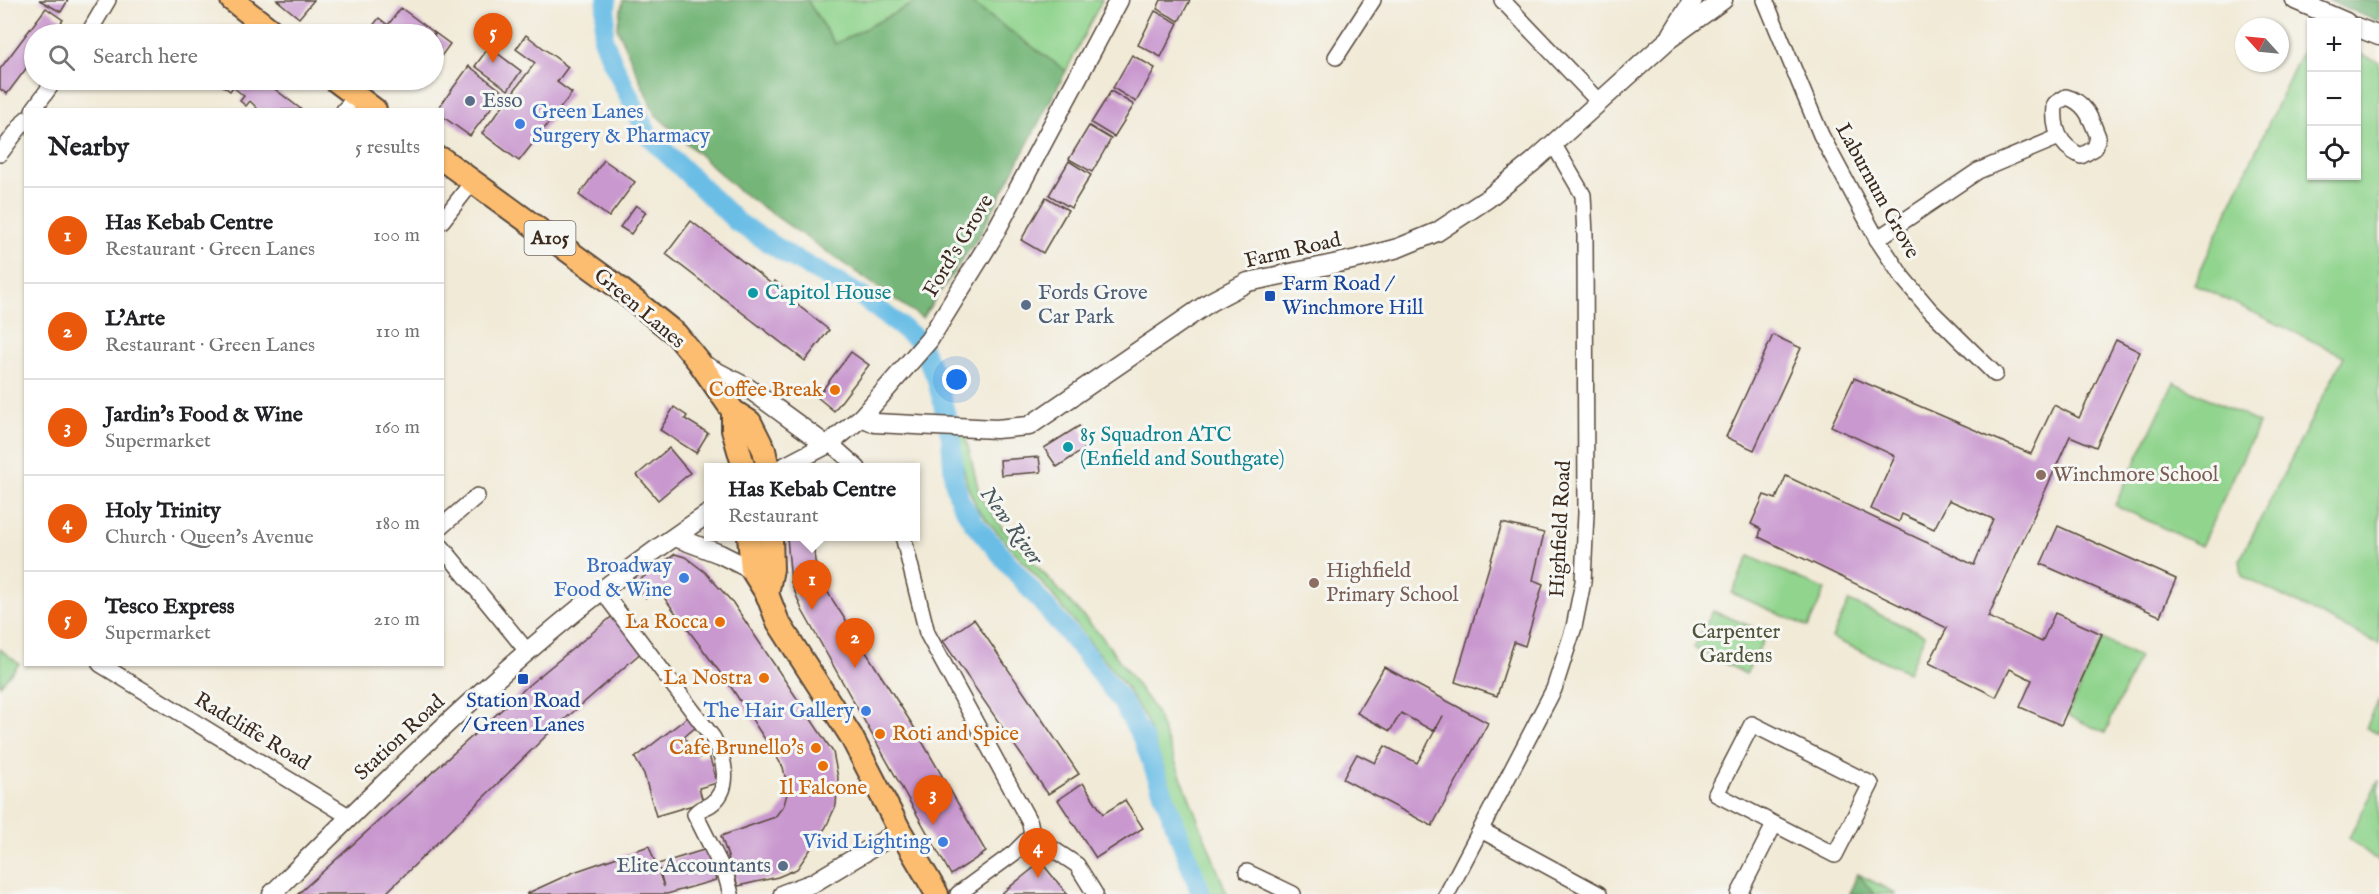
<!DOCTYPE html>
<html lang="en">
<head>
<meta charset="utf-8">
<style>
	:root { --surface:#fff; --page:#f6f6f6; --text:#202124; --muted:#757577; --line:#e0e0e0; --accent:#ea580c }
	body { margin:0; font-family:"IM FELL English",serif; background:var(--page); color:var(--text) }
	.controls { position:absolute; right:18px; top:18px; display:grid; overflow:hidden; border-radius:0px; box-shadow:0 2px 4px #0004 }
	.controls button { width:54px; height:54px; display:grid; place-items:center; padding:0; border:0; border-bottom:2px solid var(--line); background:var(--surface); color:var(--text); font:30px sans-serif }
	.compass { position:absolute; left:2235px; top:18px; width:54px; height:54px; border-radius:50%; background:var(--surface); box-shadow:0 2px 4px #0004; rotate:297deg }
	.you { position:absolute; left:957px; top:380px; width:21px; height:21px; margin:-15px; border:4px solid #fff; border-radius:50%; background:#1a73e8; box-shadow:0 0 0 9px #1a73e833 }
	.badge { display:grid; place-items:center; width:39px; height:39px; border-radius:50%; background:var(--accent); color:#fff; font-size:20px; font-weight:700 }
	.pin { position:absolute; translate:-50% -50px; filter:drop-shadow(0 2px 3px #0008) }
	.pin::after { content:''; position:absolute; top:32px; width:21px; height:18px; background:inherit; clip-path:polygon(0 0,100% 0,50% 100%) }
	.popup { position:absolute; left:704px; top:463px; width:216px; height:78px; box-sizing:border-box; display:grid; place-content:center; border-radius:0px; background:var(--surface); filter:drop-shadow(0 2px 4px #0005); font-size:20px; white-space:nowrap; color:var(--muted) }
	.popup b { font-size:22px; color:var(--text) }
	.popup::after { content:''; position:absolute; left:50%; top:100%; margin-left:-12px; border:12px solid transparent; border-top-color:var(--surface) }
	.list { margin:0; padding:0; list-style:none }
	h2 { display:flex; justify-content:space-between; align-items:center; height:78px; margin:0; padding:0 24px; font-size:26px }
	h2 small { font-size:20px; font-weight:400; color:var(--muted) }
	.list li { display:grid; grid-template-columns:39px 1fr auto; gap:18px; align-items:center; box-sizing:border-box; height:96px; padding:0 24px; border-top:2px solid var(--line) }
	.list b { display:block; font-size:22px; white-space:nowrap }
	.list p { margin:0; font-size:20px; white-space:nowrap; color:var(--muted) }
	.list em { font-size:20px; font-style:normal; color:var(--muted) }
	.icon { flex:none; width:33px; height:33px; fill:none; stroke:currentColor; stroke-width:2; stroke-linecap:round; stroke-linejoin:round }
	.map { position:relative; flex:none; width:2379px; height:894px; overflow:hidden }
	.search { position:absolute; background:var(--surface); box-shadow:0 2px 4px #0004; left:24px; top:24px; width:420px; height:66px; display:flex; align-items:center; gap:15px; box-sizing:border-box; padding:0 21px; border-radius:33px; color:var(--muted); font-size:22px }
	.panel { position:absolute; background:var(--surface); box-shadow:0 2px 4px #0004; left:24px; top:108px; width:420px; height:558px; border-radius:0px }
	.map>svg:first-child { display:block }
	.green { fill:#90d48d; stroke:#667f56; stroke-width:1.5 }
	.forest { fill:#74b678; stroke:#58704b; stroke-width:1.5 }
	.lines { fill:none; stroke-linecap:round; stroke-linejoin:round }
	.canal { stroke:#6abee6; stroke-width:20 }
	.building { fill:#c998cf }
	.minor-casing { stroke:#56473a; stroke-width:18 }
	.tertiary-casing { stroke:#56473a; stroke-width:21 }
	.primary-casing { stroke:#56473a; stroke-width:26 }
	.minor { stroke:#fff; stroke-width:15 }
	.tertiary { stroke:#fff; stroke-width:18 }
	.primary { stroke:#fcbd6f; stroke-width:22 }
	.service-dot { fill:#5c6f8a; stroke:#f6f6f2; stroke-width:2 }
	.shop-dot { fill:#3f7fe0; stroke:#f6f6f2; stroke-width:2 }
	.culture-dot { fill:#0f9aa8; stroke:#f6f6f2; stroke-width:2 }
	.transit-dot { fill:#1a4fb4; stroke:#f6f6f2; stroke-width:2 }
	.food-dot { fill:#e8710a; stroke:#f6f6f2; stroke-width:2 }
	.education-dot { fill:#8d6e63; stroke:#f6f6f2; stroke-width:2 }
	.labels { text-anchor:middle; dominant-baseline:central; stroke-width:6; stroke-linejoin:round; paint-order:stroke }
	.shield { fill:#f6f6f2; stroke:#73675e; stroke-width:1.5 }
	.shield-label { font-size:20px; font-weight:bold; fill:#3b2a1e }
	.service-label { font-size:21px; fill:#4e5e75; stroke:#f6f6f2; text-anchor:start }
	.shop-label { font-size:21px; fill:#366cbe; stroke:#f6f6f2; text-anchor:end }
	.street-label { font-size:21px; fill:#3b2a1e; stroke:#f6f6f2 }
	.transit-label { font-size:21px; fill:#164399; stroke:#f6f6f2; text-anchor:start }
	.culture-label { font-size:21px; fill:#0d838f; stroke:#f6f6f2; text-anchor:start }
	.food-label { font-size:21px; fill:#c56008; stroke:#f6f6f2; text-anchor:end }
	.education-label { font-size:21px; fill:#785e54; stroke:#f6f6f2; text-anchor:start }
	.park-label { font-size:21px; fill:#50543a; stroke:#f6f6f2 }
	.water-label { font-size:22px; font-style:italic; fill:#49565a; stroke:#f6f6f2 }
</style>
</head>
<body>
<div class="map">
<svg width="2379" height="894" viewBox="0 0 2379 894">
	<rect width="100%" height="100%" fill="#f6f6f2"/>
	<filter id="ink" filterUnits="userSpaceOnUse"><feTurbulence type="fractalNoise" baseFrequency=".0167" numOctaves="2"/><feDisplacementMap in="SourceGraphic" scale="12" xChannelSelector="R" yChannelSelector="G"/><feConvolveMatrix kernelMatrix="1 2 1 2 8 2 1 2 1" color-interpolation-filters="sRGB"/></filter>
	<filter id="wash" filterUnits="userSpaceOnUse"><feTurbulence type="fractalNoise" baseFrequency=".008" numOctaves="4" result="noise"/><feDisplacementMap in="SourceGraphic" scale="24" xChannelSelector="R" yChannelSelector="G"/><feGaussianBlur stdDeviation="1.35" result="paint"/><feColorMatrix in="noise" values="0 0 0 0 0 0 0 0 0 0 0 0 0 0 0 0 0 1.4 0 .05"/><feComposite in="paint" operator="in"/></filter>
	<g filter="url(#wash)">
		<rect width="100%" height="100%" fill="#f1ead7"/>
		<!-- green -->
		<g class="green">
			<polygon points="807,0 920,0 835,45"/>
			<polygon points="967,0 1102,0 1066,71"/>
			<polygon points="2311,32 2312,176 2356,176 2357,52 2379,62 2379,644 2242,576 2240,559 2344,356 2194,284"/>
			<polygon points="2174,382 2259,423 2201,546 2115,505"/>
			<polygon points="965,434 980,496 1003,529 1103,638 1155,710 1227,894 1210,894 1146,720 1125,686 1050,592 978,510 967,485 956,436"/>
			<polygon points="1749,556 1825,590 1808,627 1732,593"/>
			<polygon points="1849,601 1925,635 1908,672 1832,638"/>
			<polygon points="1713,611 1767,633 1746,674 1694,648"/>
			<polygon points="2102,639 2139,657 2105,733 2067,715"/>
			<polygon points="0,649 19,664 0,685"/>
			<polygon points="2379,700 2379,734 2366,728"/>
			<polygon points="2379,779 2379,862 2349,838"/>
			<polygon points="1858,874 1897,894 1849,894"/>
		</g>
		<!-- forest -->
		<g class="forest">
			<polygon points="623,0 807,0 835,44 920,0 967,0 1066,71 980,234 922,318 738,190 655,114 617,28"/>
			<polygon points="2328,0 2379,0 2379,21 2372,19"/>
			<polygon points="1858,874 1874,894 1849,894"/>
		</g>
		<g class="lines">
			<!-- canal -->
			<polyline class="canal" points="607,0 603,38 612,61 648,135 737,222 790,256 861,296 917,339 936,376 951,437 954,480 960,501 973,522 1084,652 1122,702 1143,739 1201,894"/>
		</g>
		<g id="blocks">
			<!-- building -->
			<g class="building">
				<polygon points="39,0 68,0 61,12"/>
				<polygon points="277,0 314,0 299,18"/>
				<polygon points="1161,0 1190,0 1179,21 1157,9"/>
				<polygon points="46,8 63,20 52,34 34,34 34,58 7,94 0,89 0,69"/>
				<polygon points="401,8 450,44 434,66 434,34 371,34 368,32 379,18 388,25"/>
				<polygon points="1155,11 1178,23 1161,57 1138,45"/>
				<polygon points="526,35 568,67 557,82 572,93 519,161 482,133 535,63 516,49"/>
				<polygon points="489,47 521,71 508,90 475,66"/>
				<polygon points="1132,55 1155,68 1136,102 1113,88"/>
				<polygon points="469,66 503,92 470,136 442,116 442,110 437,110"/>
				<polygon points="228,80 263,80 302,110 259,110 250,101 246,106 240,101 244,96 233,87 230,91 223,86"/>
				<polygon points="1111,91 1134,105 1114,137 1091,123"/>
				<polygon points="1089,126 1111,139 1092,172 1069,159"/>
				<polygon points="604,160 635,182 609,217 579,195"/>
				<polygon points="1069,161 1091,175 1071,208 1049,195"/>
				<polygon points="1046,197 1068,210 1043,253 1021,240"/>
				<polygon points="636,205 646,212 631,234 620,227"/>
				<polygon points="691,221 773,285 775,281 781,286 797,300 794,302 829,330 805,361 666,254"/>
				<polygon points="1773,335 1801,348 1754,450 1726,437"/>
				<polygon points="2116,340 2140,352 2096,447 2070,436 1988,617 2042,642 2055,613 2102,634 2061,725 2020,707 2032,680 2010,669 1996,697 1929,663 1947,628 1759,537 1761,529 1751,524 1764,495 1776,499 1786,476 1974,565 1993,519 1949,500 1934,529 1902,514 1899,522 1871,509 1895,456 1831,426 1854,378 2031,454 2054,405 2079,418"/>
				<polygon points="851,352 869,365 834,411 817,397"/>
				<polygon points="674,407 687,416 685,419 708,433 696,453 660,430"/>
				<polygon points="1079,426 1091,445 1057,467 1044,448"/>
				<polygon points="669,448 690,473 658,500 637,475"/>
				<polygon points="1039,457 1041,472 1001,475 1000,460"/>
				<polygon points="1502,523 1544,533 1533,580 1543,584 1525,646 1514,642 1497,696 1455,682"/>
				<polygon points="2058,526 2176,579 2160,616 2041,564"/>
				<polygon points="787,537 813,537 815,561 823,585 912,724 986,852 951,875 802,610 791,582"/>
				<polygon points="675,554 685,557 705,572 733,603 833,752 838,778 836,805 826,827 797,869 778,877 738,886 721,836 775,817 784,805 788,790 783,767 733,690 657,588 646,598 634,584"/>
				<polygon points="615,614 644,650 548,734 385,894 298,894 531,683"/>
				<polygon points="974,619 1079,774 1048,794 943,641"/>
				<polygon points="1384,667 1488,723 1432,826 1343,779 1357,754 1375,763 1385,746 1417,763 1443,716 1433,731 1401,713 1390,731 1357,713"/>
				<polygon points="693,713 701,723 684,737 698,758 709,755 717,783 699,788 703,802 656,816 644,774 635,758"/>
				<polygon points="1083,783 1103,814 1125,800 1143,828 1096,858 1058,800"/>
				<polygon points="649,846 664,887 658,864 707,849 716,880 667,894 526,894 574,872"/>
				<polygon points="1041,862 1067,894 1001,894"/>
			</g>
		</g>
	</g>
	<g filter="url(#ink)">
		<use href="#blocks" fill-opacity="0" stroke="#56473a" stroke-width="1.5"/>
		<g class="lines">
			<!-- minor casing -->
			<g class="minor-casing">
				<g id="minor">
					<polyline points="1502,0 1600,103"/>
					<polyline points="1765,0 1821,135 1877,239 1903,278 1930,310 1995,374"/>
					<polyline points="88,34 108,0"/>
					<polyline points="1336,57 1373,0"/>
					<path d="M2066,97C2086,102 2091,119 2098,137L2095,148L2081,156C2058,145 2053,128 2055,104Z"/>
					<polyline points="33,110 55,80"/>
					<polyline points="344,110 357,96"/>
					<polyline points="0,154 26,119"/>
					<polyline points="442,221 473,181"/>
					<polyline points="1877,239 1978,171 2059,137"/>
					<polyline points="830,443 858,468"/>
					<polyline points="442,526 477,496"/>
					<polyline points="903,536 927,633 1030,823 1032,835 1014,853 958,894"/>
					<polyline points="442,547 527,651"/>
					<path d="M603,592L713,738C724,757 733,788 711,804C705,808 699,808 695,814L726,876L731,894"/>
					<polyline points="100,664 350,817"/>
					<polygon points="1752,724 1871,784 1835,855 1716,794"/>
					<polyline points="1481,830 1599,894"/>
					<polyline points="1032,835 1077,865 1095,894"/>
					<polyline points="1247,872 1293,894"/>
					<polyline points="1447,894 1554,689 1574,627 1583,582 1586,513 1585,235 1583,195 1554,145"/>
					<polyline points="1739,894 1774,825"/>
				</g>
			</g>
			<!-- tertiary casing -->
			<g class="tertiary-casing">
				<g id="tertiary">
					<polyline points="2295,0 2346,22"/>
					<polyline points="2356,27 2379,36"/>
					<polyline points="1672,34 1693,0"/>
					<polyline points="700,363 748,388 826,445"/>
					<polyline points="862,417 875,423 996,429 1029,426 1210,302 1248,282 1357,259 1398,248 1437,232 1487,199 1533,162 1668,40 1723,0"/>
					<polyline points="782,468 830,443 862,417 929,340 991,240 1119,0"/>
					<polyline points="675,537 720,554 752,570"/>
					<path d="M272,894C409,758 546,620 708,514"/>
					<polyline points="783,894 813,883 900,831"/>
				</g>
			</g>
			<!-- primary casing -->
			<g class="primary-casing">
				<g id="primary">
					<polyline points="232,0 276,34"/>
					<polyline points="335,80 375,110"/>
					<polyline points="442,159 615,285 676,334 699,362 733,411 750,422 764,450 768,468"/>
					<polyline points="733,411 733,430 744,468"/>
					<polyline points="749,536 752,570 767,594 778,622 851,736 900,831 937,894"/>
					<polyline points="767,594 772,569 771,536"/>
				</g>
			</g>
			<!-- minor -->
			<use href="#minor" class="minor"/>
			<!-- tertiary -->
			<use href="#tertiary" class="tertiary"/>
			<!-- primary -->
			<use href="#primary" class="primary"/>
		</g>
	</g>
	<!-- markers -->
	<g class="service-dot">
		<circle cx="470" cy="101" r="6"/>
		<circle cx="1026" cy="305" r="6"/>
		<circle cx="783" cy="866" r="6"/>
	</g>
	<g class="shop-dot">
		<circle cx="520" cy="124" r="6"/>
		<circle cx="684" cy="578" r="6"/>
		<circle cx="866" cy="711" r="6"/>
		<circle cx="943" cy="842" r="6"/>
	</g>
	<g class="culture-dot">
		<circle cx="753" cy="293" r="6"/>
		<circle cx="1068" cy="447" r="6"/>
	</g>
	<g class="transit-dot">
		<rect x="1264" y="290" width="12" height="12" rx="3"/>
		<rect x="517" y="673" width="12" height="12" rx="3"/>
	</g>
	<g class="food-dot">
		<circle cx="835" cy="390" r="6"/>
		<circle cx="720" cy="622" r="6"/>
		<circle cx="764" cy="678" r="6"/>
		<circle cx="880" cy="734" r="6"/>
		<circle cx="816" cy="748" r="6"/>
		<circle cx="823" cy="766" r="6"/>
	</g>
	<g class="education-dot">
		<circle cx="2041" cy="475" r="6"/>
		<circle cx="1314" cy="583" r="6"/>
	</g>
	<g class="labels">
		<!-- shield labels -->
		<rect class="shield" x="524.5" y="221" width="51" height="34" rx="4.5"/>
		<g class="shield-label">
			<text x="550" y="238">A105</text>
		</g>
		<!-- service labels -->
		<g class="service-label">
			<text x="482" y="101">Esso</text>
			<text x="1038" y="293">Fords Grove<tspan x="1038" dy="24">Car Park</tspan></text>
			<text x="771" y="866" text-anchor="end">Elite Accountants</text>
		</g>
		<!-- shop labels -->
		<g class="shop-label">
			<text x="532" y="112" text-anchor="start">Green Lanes<tspan x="532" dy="24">Surgery &amp; Pharmacy</tspan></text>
			<text x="672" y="566">Broadway<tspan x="672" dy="24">Food &amp; Wine</tspan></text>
			<text x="854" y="711">The Hair Gallery</text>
			<text x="931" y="842">Vivid Lighting</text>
		</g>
		<!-- street labels -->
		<g class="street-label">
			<text transform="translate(1877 191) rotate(61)">Laburnum Grove</text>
			<text transform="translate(959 246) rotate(-59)">Ford's Grove</text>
			<text transform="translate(1293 251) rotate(-13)">Farm Road</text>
			<text transform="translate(639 309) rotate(40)">Green Lanes</text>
			<text transform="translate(1561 529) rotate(-87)">Highfield Road</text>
			<text transform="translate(252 732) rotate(31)">Radcliffe Road</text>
			<text transform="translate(400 738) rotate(-43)">Station Road</text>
		</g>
		<!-- transit labels -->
		<g class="transit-label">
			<text x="1282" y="284">Farm Road /<tspan x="1282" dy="24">Winchmore Hill</tspan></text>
			<text x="523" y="701" text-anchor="middle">Station Road<tspan x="523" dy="24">/ Green Lanes</tspan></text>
		</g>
		<!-- culture labels -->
		<g class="culture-label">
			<text x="765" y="293">Capitol House</text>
			<text x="1080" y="435">85 Squadron ATC<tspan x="1080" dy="24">(Enfield and Southgate)</tspan></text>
		</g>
		<!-- food labels -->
		<g class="food-label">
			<text x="823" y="390">Coffee Break</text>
			<text x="708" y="622">La Rocca</text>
			<text x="752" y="678">La Nostra</text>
			<text x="892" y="734" text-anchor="start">Roti and Spice</text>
			<text x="804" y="748">Cafe Brunello's</text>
			<text x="823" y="788" text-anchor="middle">Il Falcone</text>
		</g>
		<!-- education labels -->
		<g class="education-label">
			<text x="2053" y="475">Winchmore School</text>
			<text x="1326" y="571">Highfield<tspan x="1326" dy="24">Primary School</tspan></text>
		</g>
		<!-- park labels -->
		<g class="park-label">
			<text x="1736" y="632">Carpenter<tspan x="1736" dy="24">Gardens</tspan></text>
		</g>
		<!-- water labels -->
		<g class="water-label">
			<text transform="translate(1011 526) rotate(54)">New River</text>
		</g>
	</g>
</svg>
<div class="controls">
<button>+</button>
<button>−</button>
<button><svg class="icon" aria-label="locate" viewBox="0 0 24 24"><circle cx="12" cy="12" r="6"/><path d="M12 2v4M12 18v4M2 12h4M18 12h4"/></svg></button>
</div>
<svg class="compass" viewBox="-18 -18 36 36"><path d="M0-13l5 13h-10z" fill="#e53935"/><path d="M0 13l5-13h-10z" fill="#757577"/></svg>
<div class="you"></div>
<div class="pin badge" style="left:812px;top:610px">1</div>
<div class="popup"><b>Has Kebab Centre</b>Restaurant</div>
<div class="pin badge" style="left:855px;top:668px">2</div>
<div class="pin badge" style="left:933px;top:825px">3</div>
<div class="pin badge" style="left:1038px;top:878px">4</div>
<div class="pin badge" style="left:493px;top:63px">5</div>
<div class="search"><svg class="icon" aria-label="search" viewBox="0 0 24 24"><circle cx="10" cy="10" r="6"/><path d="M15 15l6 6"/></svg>Search here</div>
<section class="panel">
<h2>Nearby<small>5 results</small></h2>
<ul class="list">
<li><span class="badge">1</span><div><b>Has Kebab Centre</b><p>Restaurant · Green Lanes</p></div><em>100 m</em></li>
<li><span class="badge">2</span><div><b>L'Arte</b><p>Restaurant · Green Lanes</p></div><em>110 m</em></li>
<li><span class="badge">3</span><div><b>Jardin's Food &amp; Wine</b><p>Supermarket</p></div><em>160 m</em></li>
<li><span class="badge">4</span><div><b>Holy Trinity</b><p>Church · Queen's Avenue</p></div><em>180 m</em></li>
<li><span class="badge">5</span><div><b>Tesco Express</b><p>Supermarket</p></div><em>210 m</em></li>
</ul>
</section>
</div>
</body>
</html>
